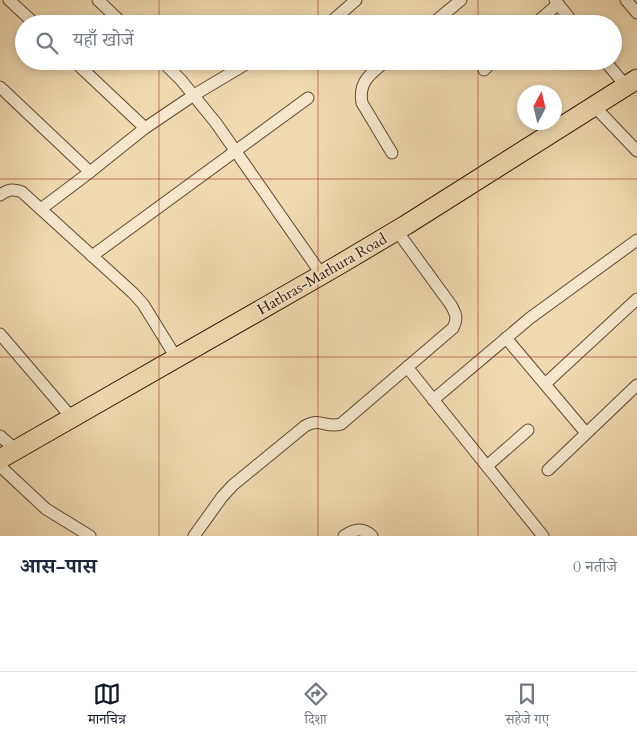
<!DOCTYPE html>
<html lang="hi">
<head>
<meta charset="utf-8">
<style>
	:root { --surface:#fff; --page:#f6f6f7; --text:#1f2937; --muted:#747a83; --line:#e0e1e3; --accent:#111827 }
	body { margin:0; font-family:Cardo,"Noto Serif Devanagari",serif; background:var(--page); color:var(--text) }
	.compass { position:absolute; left:517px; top:85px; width:45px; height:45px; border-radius:50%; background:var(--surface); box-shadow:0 2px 8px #0003; rotate:7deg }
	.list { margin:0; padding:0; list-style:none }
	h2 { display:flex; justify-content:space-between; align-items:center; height:65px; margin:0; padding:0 20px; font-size:21px }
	h2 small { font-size:16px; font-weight:400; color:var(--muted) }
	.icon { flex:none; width:28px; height:28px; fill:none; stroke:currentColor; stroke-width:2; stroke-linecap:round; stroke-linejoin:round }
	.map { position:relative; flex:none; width:637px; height:536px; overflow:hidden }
	.search { position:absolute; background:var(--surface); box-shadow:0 2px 8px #0003; left:15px; right:15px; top:15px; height:55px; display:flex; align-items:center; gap:12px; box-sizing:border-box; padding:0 18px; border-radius:28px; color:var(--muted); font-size:19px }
	.sheet { height:135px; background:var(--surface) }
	nav { display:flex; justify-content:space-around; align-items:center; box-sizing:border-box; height:70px; border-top:1px solid var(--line); background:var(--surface); font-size:14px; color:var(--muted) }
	nav a { display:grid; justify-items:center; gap:2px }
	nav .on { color:var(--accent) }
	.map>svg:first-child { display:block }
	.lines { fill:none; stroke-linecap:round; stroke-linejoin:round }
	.minor-casing { stroke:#624832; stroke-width:13 }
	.trunk-casing { stroke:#331808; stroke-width:21 }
	.minor { stroke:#f5e6cc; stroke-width:11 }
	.trunk { stroke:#f0d9b1; stroke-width:19 }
	.grid { fill:none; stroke:#8f2418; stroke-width:1; stroke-opacity:0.55 }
	.labels { text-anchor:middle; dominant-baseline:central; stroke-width:4; stroke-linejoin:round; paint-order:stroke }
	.street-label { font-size:15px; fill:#331808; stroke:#f5e6cc }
</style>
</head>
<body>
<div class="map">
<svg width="637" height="536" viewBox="0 0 637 536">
	<rect width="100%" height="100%" fill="#f0d9b1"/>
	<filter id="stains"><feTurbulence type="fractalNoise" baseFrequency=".004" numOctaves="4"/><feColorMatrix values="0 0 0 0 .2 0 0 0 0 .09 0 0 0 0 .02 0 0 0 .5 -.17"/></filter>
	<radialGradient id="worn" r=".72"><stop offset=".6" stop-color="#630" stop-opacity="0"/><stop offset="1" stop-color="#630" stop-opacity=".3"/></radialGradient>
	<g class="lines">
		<!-- minor casing -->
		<g class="minor-casing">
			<g id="minor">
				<polyline points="9,0 35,24"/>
				<polyline points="98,0 123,24"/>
				<polyline points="555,0 574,24"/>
				<polyline points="626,0 637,13"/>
				<polyline points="331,22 356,0"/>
				<polyline points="432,24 461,0"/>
				<polyline points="535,24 558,4"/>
				<polyline points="74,61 145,128"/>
				<polyline points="162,61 181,80 216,123 322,275"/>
				<path d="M386,61C371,74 358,81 362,103L392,153"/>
				<polyline points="605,61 626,86"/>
				<polyline points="484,70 493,61"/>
				<polyline points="0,87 90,172 41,209"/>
				<polyline points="594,106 637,151"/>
				<polyline points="90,172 145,128 194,95 251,61"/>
				<path d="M0,195C7,190 13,188 22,192L133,293L143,304L177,359"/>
				<polyline points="92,256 308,98"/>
				<polyline points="0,334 72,418"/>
				<polyline points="506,338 586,433"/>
				<polyline points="407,367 543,536"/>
				<polyline points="545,384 637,299"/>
				<polyline points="433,400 530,318 637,240"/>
				<polyline points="0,436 16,450"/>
				<polyline points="0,466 46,509 90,536"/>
				<polyline points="487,466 528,430"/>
				<polyline points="548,470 637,385"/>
				<path d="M194,536L222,497L233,485L305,426C321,417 326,429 341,424L453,328C458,318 456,314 451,305L397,231"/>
				<path d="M344,536C354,529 363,527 372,536"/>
			</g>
		</g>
		<!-- trunk casing -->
		<g class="trunk-casing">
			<polyline id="trunk" points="0,459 337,266 406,225 637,79"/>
		</g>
		<!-- minor -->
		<use href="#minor" class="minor"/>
		<!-- trunk -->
		<use href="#trunk" class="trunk"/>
	</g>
	<!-- grid -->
	<path class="grid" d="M159,0V24M318,0V24M478,0V24M159,61V536M318,61V536M478,61V536M0,179H637M0,357H637"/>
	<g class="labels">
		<!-- street labels -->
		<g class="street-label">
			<text transform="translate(322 274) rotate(-30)">Hathras-Mathura Road</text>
		</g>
	</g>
	<rect width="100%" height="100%" filter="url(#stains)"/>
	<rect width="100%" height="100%" fill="url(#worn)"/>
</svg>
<svg class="compass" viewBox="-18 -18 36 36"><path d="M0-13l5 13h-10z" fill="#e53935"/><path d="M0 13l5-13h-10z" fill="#747a83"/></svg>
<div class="search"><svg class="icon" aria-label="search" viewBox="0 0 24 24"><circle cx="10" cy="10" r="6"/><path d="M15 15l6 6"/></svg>यहाँ खोजें</div>
</div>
<section class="sheet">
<h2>आस-पास<small>0 नतीजे</small></h2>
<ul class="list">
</ul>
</section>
<nav>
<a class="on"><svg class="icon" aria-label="map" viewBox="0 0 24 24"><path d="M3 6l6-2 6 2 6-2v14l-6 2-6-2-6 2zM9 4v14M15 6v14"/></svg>मानचित्र</a>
<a><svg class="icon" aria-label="directions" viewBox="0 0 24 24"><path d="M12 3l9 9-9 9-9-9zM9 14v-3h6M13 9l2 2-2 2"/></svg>दिशा</a>
<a><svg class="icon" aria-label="saved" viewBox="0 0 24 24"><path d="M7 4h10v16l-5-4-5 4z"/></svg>सहेजे गए</a>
</nav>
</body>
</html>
